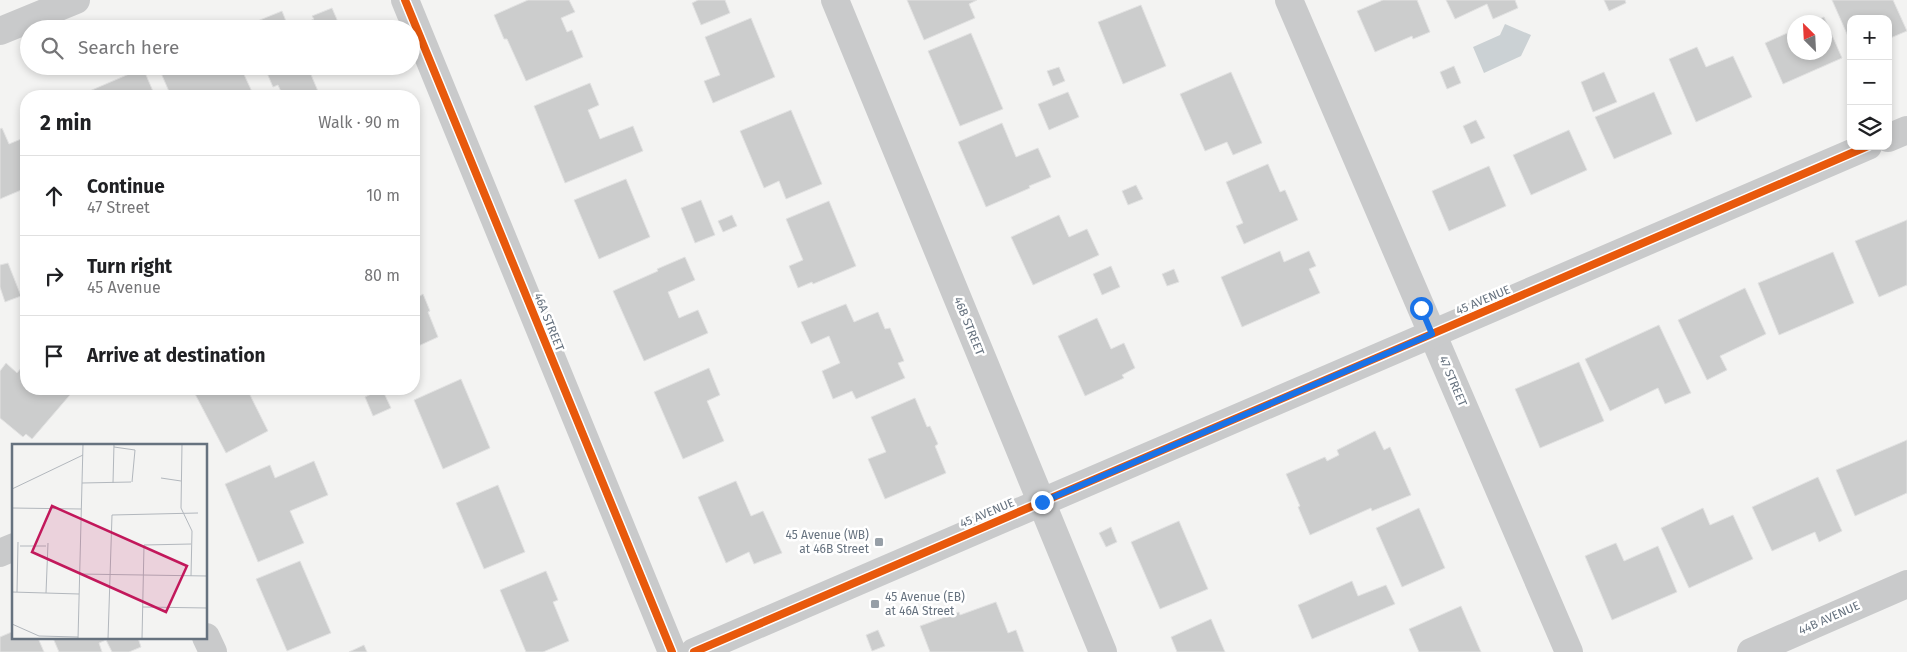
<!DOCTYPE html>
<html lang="en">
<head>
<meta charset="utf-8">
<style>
	:root { --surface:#fff; --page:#f2f2f2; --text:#202124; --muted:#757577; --line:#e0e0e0 }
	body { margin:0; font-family:"Fira Sans",sans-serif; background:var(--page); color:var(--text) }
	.controls { position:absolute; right:15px; top:15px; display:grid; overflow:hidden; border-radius:10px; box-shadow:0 2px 8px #0003 }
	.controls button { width:45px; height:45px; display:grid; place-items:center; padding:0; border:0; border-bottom:1px solid var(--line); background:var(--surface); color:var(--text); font:25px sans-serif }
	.compass { position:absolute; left:1787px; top:15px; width:45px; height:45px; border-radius:50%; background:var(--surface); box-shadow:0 2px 8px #0003; rotate:336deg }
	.stop { position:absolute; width:15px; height:15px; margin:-11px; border:4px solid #1a73e8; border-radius:50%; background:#fff }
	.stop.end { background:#1a73e8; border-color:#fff; box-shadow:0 1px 5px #0008 }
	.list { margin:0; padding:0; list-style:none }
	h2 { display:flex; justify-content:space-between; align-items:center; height:65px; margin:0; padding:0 20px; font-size:21px }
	h2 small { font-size:16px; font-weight:400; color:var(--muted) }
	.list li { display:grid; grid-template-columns:32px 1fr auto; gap:15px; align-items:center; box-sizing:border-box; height:80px; padding:0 20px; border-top:1px solid var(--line) }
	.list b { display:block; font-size:19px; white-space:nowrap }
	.list p { margin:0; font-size:16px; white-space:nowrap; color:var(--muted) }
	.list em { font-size:16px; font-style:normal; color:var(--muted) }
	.icon { flex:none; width:28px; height:28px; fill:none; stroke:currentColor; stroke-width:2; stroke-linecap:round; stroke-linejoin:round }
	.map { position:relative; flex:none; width:1907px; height:652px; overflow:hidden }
	.search { position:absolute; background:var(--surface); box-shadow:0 2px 8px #0003; left:20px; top:20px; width:400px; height:55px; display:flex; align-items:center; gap:12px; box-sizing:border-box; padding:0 18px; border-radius:28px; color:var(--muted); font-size:19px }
	.panel { position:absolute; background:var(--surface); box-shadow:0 2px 8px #0003; left:20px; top:90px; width:400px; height:305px; border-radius:20px }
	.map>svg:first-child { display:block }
	.water { fill:#cbd1d4 }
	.building { fill:#cccdcd; stroke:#e2e2e2 }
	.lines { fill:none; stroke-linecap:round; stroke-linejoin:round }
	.minor { stroke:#c9cacb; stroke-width:28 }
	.tertiary { stroke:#c9cacb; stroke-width:28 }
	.cycleway-casing { stroke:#fff; stroke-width:11 }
	.cycleway { stroke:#e8590c; stroke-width:8 }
	.route { stroke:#1a73e8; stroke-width:6 }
	.poi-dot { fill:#979fa7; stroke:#fff; stroke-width:2 }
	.labels { text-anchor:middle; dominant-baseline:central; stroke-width:5; stroke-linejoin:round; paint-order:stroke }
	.street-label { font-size:12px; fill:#66727f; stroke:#fff }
	.poi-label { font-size:12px; fill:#66727f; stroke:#fff; text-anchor:end }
	.inset-road { fill:none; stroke:#b2b7bd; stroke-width:1 }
	.view { fill:#c2185b; fill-opacity:0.15; stroke:#c2185b; stroke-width:2.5 }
	.inset-edge { fill:none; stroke:#66727f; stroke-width:2.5 }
</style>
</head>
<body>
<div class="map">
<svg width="1907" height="652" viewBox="0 0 1907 652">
	<rect width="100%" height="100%" fill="#f3f3f2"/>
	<!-- water -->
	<polygon class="water" points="1505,24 1531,35 1521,56 1484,73 1473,47 1500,35"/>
	<!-- building -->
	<g class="building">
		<polygon points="528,0 569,0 575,12 561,18 567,32 572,30 583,57 526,81 507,39 504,39 494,15"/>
		<polygon points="698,0 725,0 730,13 701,25 692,3"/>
		<polygon points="907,0 977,0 969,4 975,18 924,40"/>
		<polygon points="1383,0 1417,0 1430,32 1413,39 1412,36 1375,52 1357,11"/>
		<polygon points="1446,0 1515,0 1518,8 1493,19 1487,4 1455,19"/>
		<polygon points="1604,0 1625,0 1626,3 1609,11"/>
		<polygon points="1832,0 1893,0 1907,31 1888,39 1888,19 1851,19 1851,43"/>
		<polygon points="1141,5 1166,66 1123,84 1098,22"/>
		<polygon points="332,8 341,29 292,29 314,19 312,16"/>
		<polygon points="282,11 289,29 252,29 250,24"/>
		<polygon points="1824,17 1842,58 1783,84 1765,43 1794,30 1794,52 1824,52 1824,22 1812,22"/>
		<polygon points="751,18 775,77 713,103 704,81 720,75 705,37"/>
		<polygon points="971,33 1003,109 960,126 928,51"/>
		<polygon points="1697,47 1706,67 1733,56 1752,97 1696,122 1669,59"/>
		<polygon points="158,66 240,66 254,96 171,96"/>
		<polygon points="264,66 318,66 309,70 320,96 283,96 278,85 273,87"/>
		<polygon points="1454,66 1461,83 1447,89 1440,72"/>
		<polygon points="1059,67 1065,81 1053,86 1047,71"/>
		<polygon points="143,68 155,96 78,96"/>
		<polygon points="1231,72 1262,143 1233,155 1227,142 1205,151 1180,94"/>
		<polygon points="1604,72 1617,102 1593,112 1581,82"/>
		<polygon points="590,83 599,105 588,110 600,139 633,126 643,151 565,183 534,106"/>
		<polygon points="1068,92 1079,117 1049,130 1038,104"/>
		<polygon points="1654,92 1672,134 1614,159 1595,117"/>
		<polygon points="791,110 822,184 786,199 779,181 764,188 740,131"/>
		<polygon points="1476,120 1485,138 1471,144 1463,126"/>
		<polygon points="1002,123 1016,157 1038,148 1051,177 1029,186 1030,188 986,207 958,142"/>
		<polygon points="2,128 9,144 26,137 26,188 0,199 0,129"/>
		<polygon points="1569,130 1587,170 1531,195 1513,155"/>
		<polygon points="1268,164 1280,192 1285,190 1298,220 1244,244 1236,226 1243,223 1226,182"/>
		<polygon points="1489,166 1506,206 1449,231 1432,191"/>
		<polygon points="626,179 650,237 599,259 574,200"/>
		<polygon points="1136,185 1143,199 1128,205 1122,191"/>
		<polygon points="701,200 715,235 695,243 681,208"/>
		<polygon points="829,201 856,266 813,284 812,282 798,288 789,266 803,260 786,219"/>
		<polygon points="732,215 737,226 723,232 718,221"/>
		<polygon points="1059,215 1069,237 1087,229 1099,255 1033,285 1011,237"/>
		<polygon points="1907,220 1907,285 1879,297 1855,241"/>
		<polygon points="1280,251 1284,262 1309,251 1316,266 1309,269 1320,293 1242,327 1221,277"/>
		<polygon points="1833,252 1854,303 1779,335 1758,283"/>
		<polygon points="685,257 695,280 668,292 679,318 698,310 708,333 644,361 613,291 658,271 657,269"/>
		<polygon points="8,263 21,296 5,302 0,287 0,265"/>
		<polygon points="1111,266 1120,287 1102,295 1093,274"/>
		<polygon points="1174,269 1179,282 1167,286 1162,274"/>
		<polygon points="414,281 420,296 423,294 430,311 428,312 438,337 414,348"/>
		<polygon points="1745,288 1766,334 1720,356 1727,370 1707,380 1678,320"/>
		<polygon points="846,304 854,322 878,312 885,329 890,328 904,361 898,363 905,378 856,399 852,391 833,399 822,371 840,363 829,336 811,344 801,322"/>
		<polygon points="1097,318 1111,349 1124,343 1135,368 1122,375 1124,378 1085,396 1058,336"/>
		<polygon points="1659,325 1691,393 1665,404 1658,388 1610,411 1585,359"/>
		<polygon points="26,362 26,389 75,389 32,439 26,434 23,437 0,418 0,371 6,363 17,373"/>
		<polygon points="1579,362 1604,421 1540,448 1515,389"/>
		<polygon points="709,368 720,395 707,401 724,441 683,459 654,392"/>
		<polygon points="461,379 490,448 443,469 414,400"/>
		<polygon points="195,389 259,389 250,395 268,431 226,453 193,390"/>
		<polygon points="382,389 391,408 373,416 365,397"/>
		<polygon points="915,398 927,427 930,426 938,444 935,446 946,473 885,499 868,459 886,452 871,417"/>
		<polygon points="1375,431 1384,450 1390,447 1411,495 1372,511 1371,508 1310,535 1298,507 1300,506 1286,474 1325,457 1327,461 1339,455 1337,450"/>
		<polygon points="1907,440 1907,493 1855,516 1836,470"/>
		<polygon points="314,461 328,495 290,511 304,543 258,562 225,484 270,465 275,478"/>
		<polygon points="1818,477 1842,531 1819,542 1815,532 1772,551 1752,507"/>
		<polygon points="736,481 751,516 763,511 782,553 754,564 749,552 726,563 698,497"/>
		<polygon points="498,485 525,552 484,569 456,503"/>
		<polygon points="1419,508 1445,568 1402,587 1376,528"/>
		<polygon points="1703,508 1710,525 1733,515 1753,559 1689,588 1661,528"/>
		<polygon points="1179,521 1208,589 1160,609 1131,542"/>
		<polygon points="1111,527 1117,542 1106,547 1099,533"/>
		<polygon points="1616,543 1624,561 1658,546 1677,592 1612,620 1585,556"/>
		<polygon points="300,561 331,633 287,651 256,579"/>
		<polygon points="546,571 558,600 553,602 569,641 543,652 526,652 500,590"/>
		<polygon points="1352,581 1358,596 1386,585 1395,604 1312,639 1298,605"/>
		<polygon points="996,602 1008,633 1016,630 1024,652 930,652 920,626 959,612 960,615"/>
		<polygon points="1461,606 1481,652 1419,652 1409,629"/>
		<polygon points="1211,619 1225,652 1177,652 1171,637"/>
		<polygon points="878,630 885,646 872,651 866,635"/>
		<polygon points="14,631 14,638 38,638 44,652 0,652 0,637"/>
		<polygon points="53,638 138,638 141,647 129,652 112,652 106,640 99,643 102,652 59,652"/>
		<polygon points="364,645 367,652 349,652"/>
	</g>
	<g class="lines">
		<!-- minor -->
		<g class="minor">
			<polyline points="835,0 1103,652"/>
			<polyline points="1289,0 1569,652"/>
			<polyline points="0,31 76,0"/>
			<polyline points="0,553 14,547"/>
			<polyline points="206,637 213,652"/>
			<polyline points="1751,652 1907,584"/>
		</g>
		<!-- tertiary -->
		<g class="tertiary">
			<polyline points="405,0 672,652"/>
			<polyline points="1888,138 1907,130"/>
			<polyline points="694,652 1868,146"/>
		</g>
		<!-- cycleway casing -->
		<g class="cycleway-casing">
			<g id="cycleway">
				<polyline points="405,0 672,652"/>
				<polyline points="694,652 1868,146"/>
			</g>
		</g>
		<!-- cycleway -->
		<use href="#cycleway" class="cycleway"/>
	</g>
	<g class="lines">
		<!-- route -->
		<polyline class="route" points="1042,502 1432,334 1421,308"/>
	</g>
	<!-- markers -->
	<g class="poi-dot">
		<rect x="874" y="537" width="10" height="10" rx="2.5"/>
		<rect x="870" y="599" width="10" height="10" rx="2.5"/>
	</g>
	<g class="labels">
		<!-- street labels -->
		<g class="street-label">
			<text transform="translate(1483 300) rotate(-23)">45 AVENUE</text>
			<text transform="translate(549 322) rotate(68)">46A STREET</text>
			<text transform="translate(969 326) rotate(68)">46B STREET</text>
			<text transform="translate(1453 381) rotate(67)">47 STREET</text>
			<text transform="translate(987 513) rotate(-23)">45 AVENUE</text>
			<text transform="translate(1829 618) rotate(-24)">44B AVENUE</text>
		</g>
		<!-- poi labels -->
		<g class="poi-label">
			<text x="869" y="535">45 Avenue (WB)<tspan x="869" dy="14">at 46B Street</tspan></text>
			<text x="885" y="597" text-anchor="start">45 Avenue (EB)<tspan x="885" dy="14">at 46A Street</tspan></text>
		</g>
	</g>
	<!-- overview -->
	<g transform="translate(12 444)">
		<rect width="195" height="195" fill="#f3f3f2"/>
		<path class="inset-road" d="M170,0L169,64L180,87L179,132M102,3L123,6L120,38M149,34L169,37M70,39L119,38M101,39L102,0M0,45L71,11M0,64L69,65M132,101L179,100M8,102H34M67,130L195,132M0,148L67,150M5,148L6,98M34,149L36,99M131,163L195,164M0,180L27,192L66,193M66,195L71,0M96,195L100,71L186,69M130,195L132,101"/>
		<path class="view" d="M40,62L175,122L154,168L20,108Z"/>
		<rect width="195" height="195" class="inset-edge"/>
	</g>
</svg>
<div class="controls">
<button>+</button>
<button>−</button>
<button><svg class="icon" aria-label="layers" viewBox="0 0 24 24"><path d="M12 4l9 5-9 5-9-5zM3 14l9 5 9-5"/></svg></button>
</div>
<svg class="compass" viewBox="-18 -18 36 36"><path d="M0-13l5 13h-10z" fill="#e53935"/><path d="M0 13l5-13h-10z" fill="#757577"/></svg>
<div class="stop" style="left:1421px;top:308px"></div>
<div class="stop end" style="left:1042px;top:502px"></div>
<div class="search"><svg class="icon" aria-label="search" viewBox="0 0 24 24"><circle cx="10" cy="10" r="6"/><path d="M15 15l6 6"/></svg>Search here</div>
<section class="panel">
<h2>2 min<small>Walk · 90 m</small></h2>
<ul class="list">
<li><svg class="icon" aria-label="ahead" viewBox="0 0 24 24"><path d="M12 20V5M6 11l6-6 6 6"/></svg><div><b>Continue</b><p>47 Street</p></div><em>10 m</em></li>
<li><svg class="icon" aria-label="right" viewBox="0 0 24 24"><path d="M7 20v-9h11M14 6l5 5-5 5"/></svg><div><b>Turn right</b><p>45 Avenue</p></div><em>80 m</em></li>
<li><svg class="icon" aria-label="arrive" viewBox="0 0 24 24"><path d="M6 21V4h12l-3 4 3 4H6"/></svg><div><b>Arrive at destination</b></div></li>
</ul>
</section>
</div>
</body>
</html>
